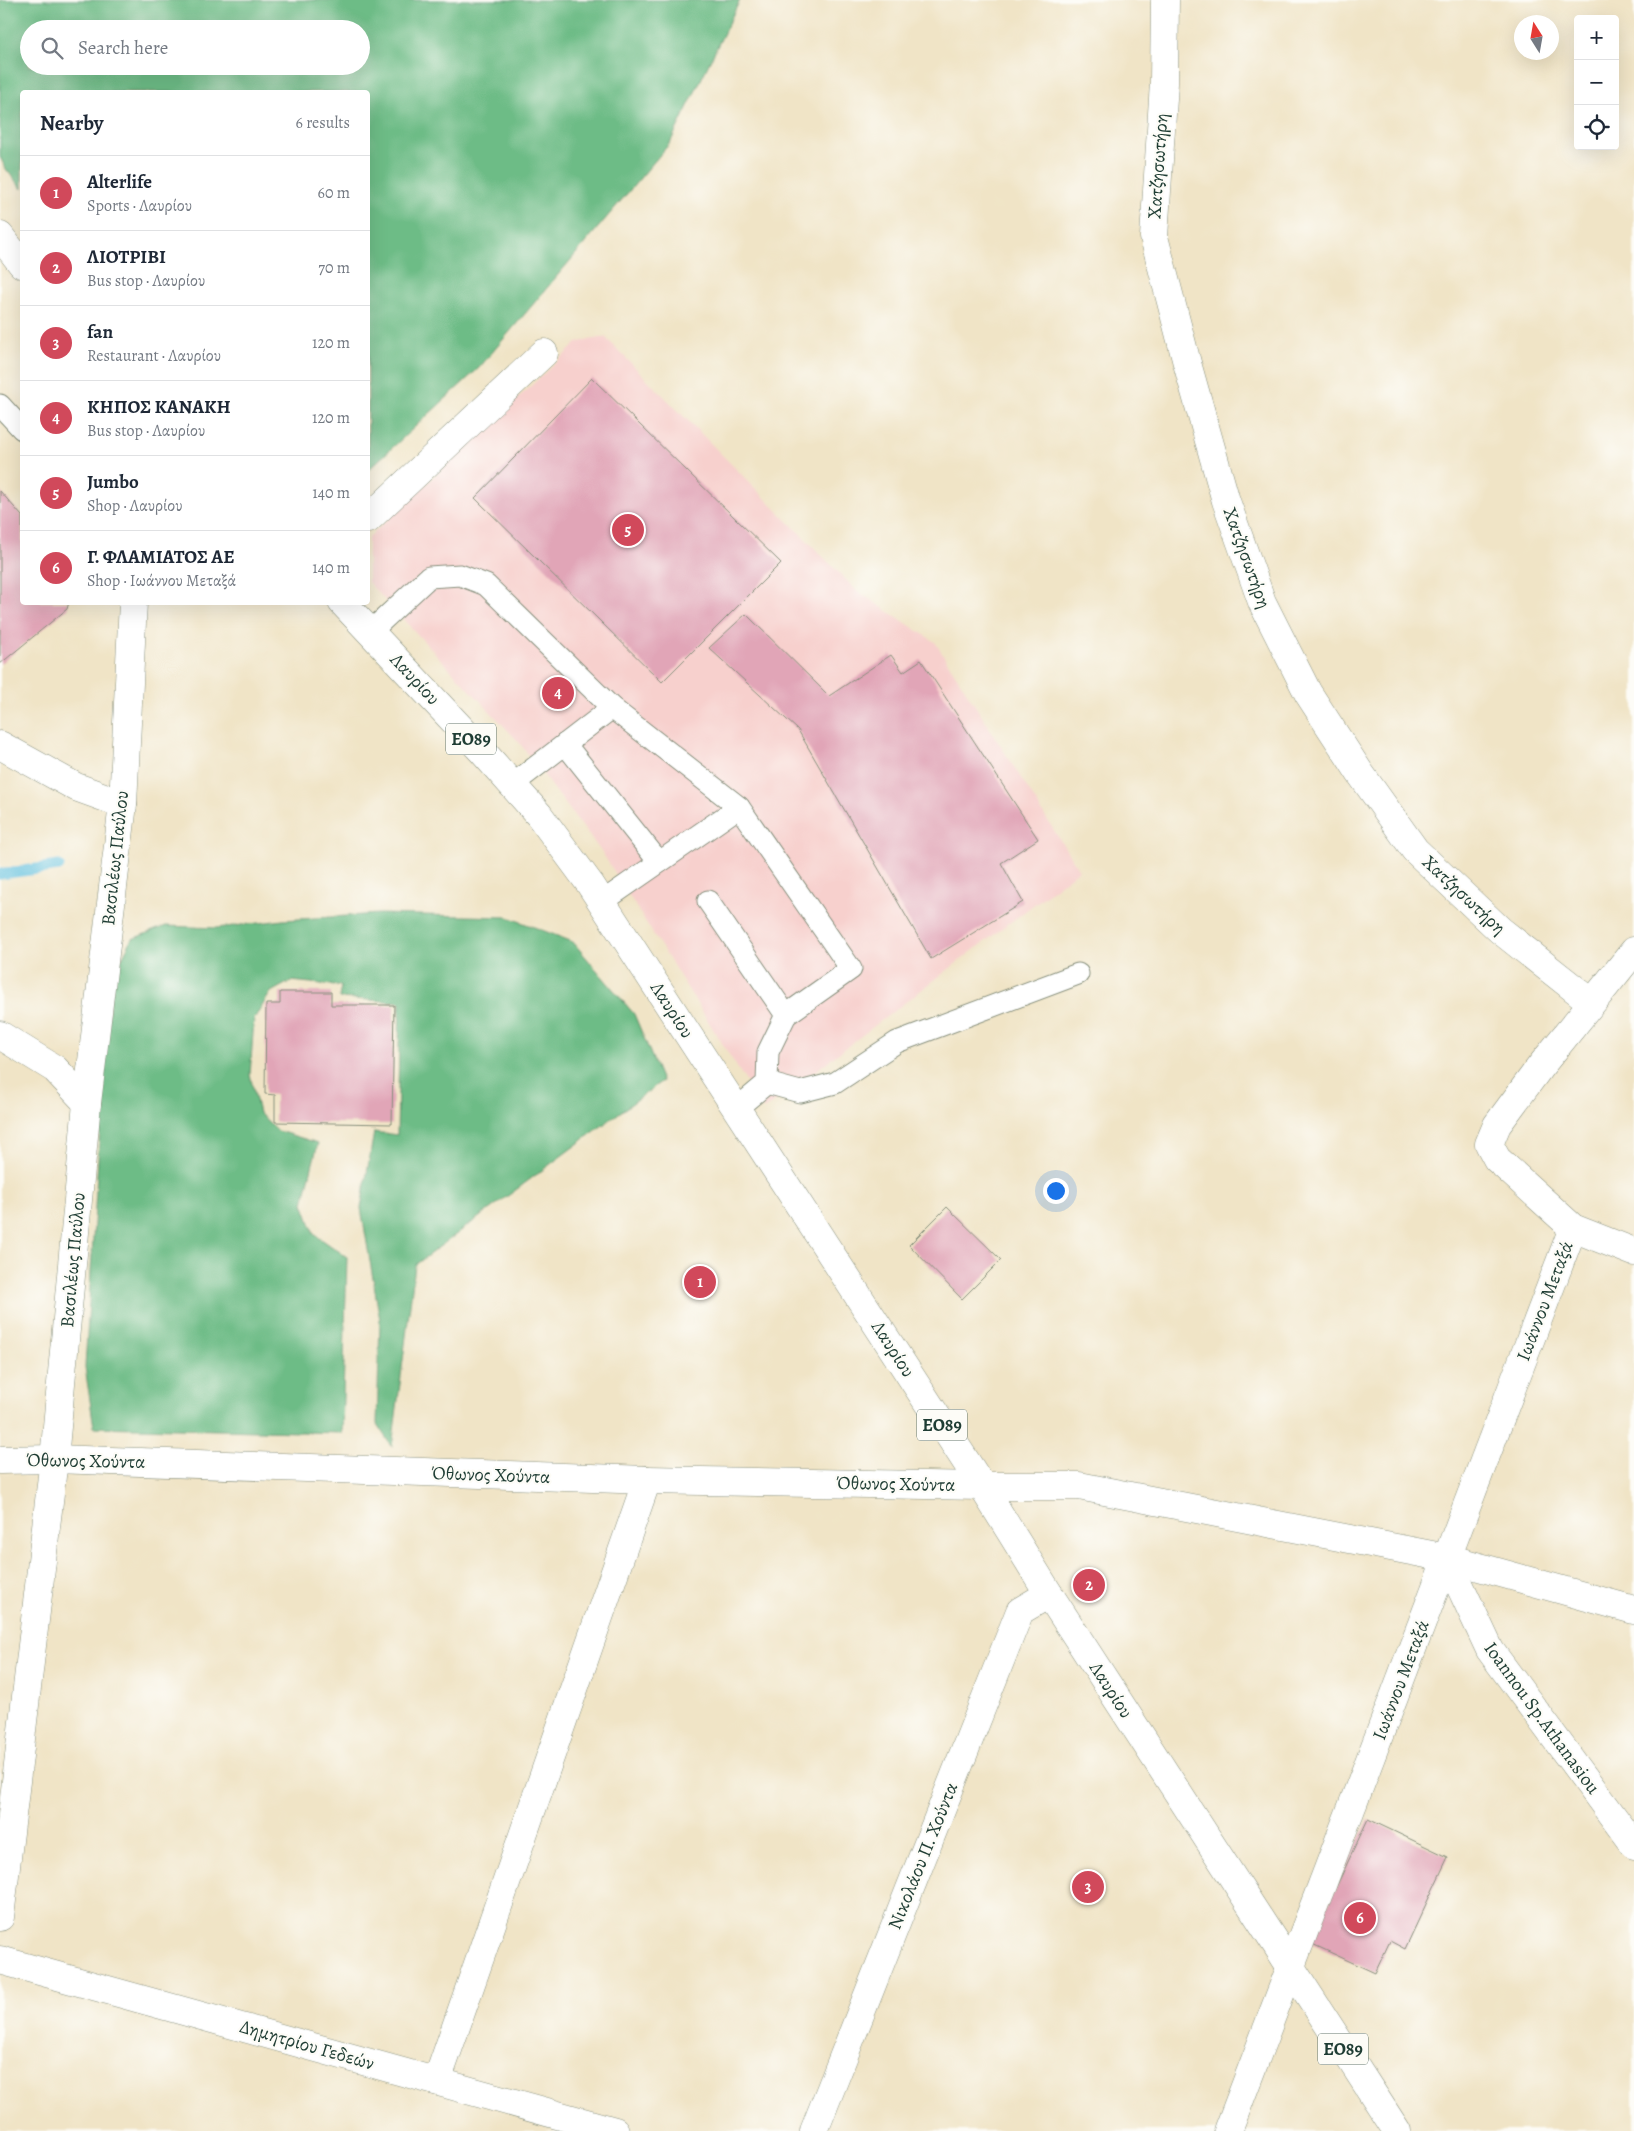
<!DOCTYPE html>
<html lang="en">
<head>
<meta charset="utf-8">
<style>
	:root { --surface:#fff; --page:#f2f2f3; --text:#1f2937; --muted:#747a83; --line:#e0e1e3; --accent:#d1495b }
	body { margin:0; font-family:Alegreya,serif; background:var(--page); color:var(--text) }
	.controls { position:absolute; right:15px; top:15px; display:grid; overflow:hidden; border-radius:5px; box-shadow:0 5px 20px #0002 }
	.controls button { width:45px; height:45px; display:grid; place-items:center; padding:0; border:0; border-bottom:1px solid var(--line); background:var(--surface); color:var(--text); font:25px sans-serif }
	.compass { position:absolute; left:1514px; top:15px; width:45px; height:45px; border-radius:50%; background:var(--surface); box-shadow:0 5px 20px #0002; rotate:349deg }
	.you { position:absolute; left:1055px; top:1190px; width:18px; height:18px; margin:-12px; border:4px solid #fff; border-radius:50%; background:#1a73e8; box-shadow:0 0 0 8px #1a73e833 }
	.badge { display:grid; place-items:center; width:32px; height:32px; border-radius:50%; background:var(--accent); color:#fff; font-size:16px; font-weight:700 }
	.pin { position:absolute; translate:-50% -50%; border:2px solid #fff; box-shadow:0 1px 5px #0006 }
	.list { margin:0; padding:0; list-style:none }
	h2 { display:flex; justify-content:space-between; align-items:center; height:65px; margin:0; padding:0 20px; font-size:21px }
	h2 small { font-size:16px; font-weight:400; color:var(--muted) }
	.list li { display:grid; grid-template-columns:32px 1fr auto; gap:15px; align-items:center; box-sizing:border-box; height:75px; padding:0 20px; border-top:1px solid var(--line) }
	.list b { display:block; font-size:19px; white-space:nowrap }
	.list p { margin:0; font-size:16px; white-space:nowrap; color:var(--muted) }
	.list em { font-size:16px; font-style:normal; color:var(--muted) }
	.icon { flex:none; width:28px; height:28px; fill:none; stroke:currentColor; stroke-width:2; stroke-linecap:round; stroke-linejoin:round }
	.map { position:relative; flex:none; width:1634px; height:2131px; overflow:hidden }
	.search { position:absolute; background:var(--surface); box-shadow:0 5px 20px #0002; left:20px; top:20px; width:350px; height:55px; display:flex; align-items:center; gap:12px; box-sizing:border-box; padding:0 18px; border-radius:28px; color:var(--muted); font-size:19px }
	.panel { position:absolute; background:var(--surface); box-shadow:0 5px 20px #0002; left:20px; top:90px; width:350px; height:515px; border-radius:5px }
	.map>svg:first-child { display:block }
	.built { fill:#f7d0cd }
	.forest { fill:#6dbc86; stroke:#467c5d; fill-rule:evenodd }
	.lines { fill:none; stroke-linecap:round; stroke-linejoin:round }
	.stream { stroke:#60c0de; stroke-width:11 }
	.building { fill:#e1a5b7 }
	.service-casing { stroke:#88907d; stroke-width:23 }
	.minor-casing { stroke:#88907d; stroke-width:29 }
	.tertiary-casing { stroke:#88907d; stroke-width:29 }
	.primary-casing { stroke:#88907d; stroke-width:29 }
	.service { stroke:#fff; stroke-width:21 }
	.minor { stroke:#fff; stroke-width:28 }
	.tertiary { stroke:#fff; stroke-width:28 }
	.primary { stroke:#fff; stroke-width:28 }
	.labels { text-anchor:middle; dominant-baseline:central; stroke-width:4.5; stroke-linejoin:round; paint-order:stroke }
	.shield { fill:#fdfcf7; stroke:#62766e; stroke-width:1 }
	.shield-label { font-size:18px; font-weight:bold; fill:#1f3d34 }
	.street-label { font-size:19px; fill:#1f3d34; stroke:#fdfcf7 }
</style>
</head>
<body>
<div class="map">
<svg width="1634" height="2131" viewBox="0 0 1634 2131">
	<rect width="100%" height="100%" fill="#fdfcf7"/>
	<filter id="ink" filterUnits="userSpaceOnUse"><feTurbulence type="fractalNoise" baseFrequency=".02" numOctaves="2"/><feDisplacementMap in="SourceGraphic" scale="10" xChannelSelector="R" yChannelSelector="G"/><feConvolveMatrix kernelMatrix="1 2 1 2 8 2 1 2 1" color-interpolation-filters="sRGB"/></filter>
	<filter id="wash" filterUnits="userSpaceOnUse"><feTurbulence type="fractalNoise" baseFrequency=".0096" numOctaves="4" result="noise"/><feDisplacementMap in="SourceGraphic" scale="20" xChannelSelector="R" yChannelSelector="G"/><feGaussianBlur stdDeviation="1.12" result="paint"/><feColorMatrix in="noise" values="0 0 0 0 0 0 0 0 0 0 0 0 0 0 0 0 0 1.4 0 .05"/><feComposite in="paint" operator="in"/></filter>
	<g filter="url(#wash)">
		<rect width="100%" height="100%" fill="#f0e4c6"/>
		<!-- built -->
		<polygon class="built" points="605,337 857,591 935,642 1079,870 764,1110 603,854 518,741 368,582 368,538 578,342"/>
		<!-- forest -->
		<g class="forest">
			<path d="M0,0H740L670,143L479,368L368,470V92H22V189L6,169L0,157ZM29,29H361V66H29Z"/>
			<polygon points="379,914 508,917 573,942 634,1014 662,1081 415,1265 392,1447 377,1424 380,1320 361,1208 374,1132 397,1135 400,1002 339,998 341,986 291,981 271,992 254,1019 250,1075 259,1113 278,1131 318,1143 303,1203 314,1234 347,1257 342,1433 94,1427 85,1367 104,1063 112,977 132,939 166,926 217,928 283,920"/>
		</g>
		<g class="lines">
			<!-- stream -->
			<polyline class="stream" points="0,874 59,866"/>
		</g>
		<g id="blocks">
			<!-- building -->
			<g class="building">
				<polygon points="592,378 781,563 662,682 475,498"/>
				<polygon points="0,491 22,516 22,602 69,602 67,609 0,664"/>
				<polygon points="746,614 829,696 891,655 903,672 921,660 1038,839 1001,863 1023,902 931,959 798,730 709,648"/>
				<polygon points="280,992 331,992 331,1005 394,1005 392,1124 275,1122 275,1095 265,1094 266,1004 280,1004"/>
				<polygon points="947,1207 1001,1260 962,1299 909,1245"/>
				<polygon points="1368,1819 1448,1857 1405,1949 1390,1941 1375,1973 1310,1943"/>
			</g>
		</g>
	</g>
	<g filter="url(#ink)">
		<use href="#blocks" fill-opacity="0" stroke="#88907d" stroke-width="1"/>
		<g class="lines">
			<!-- service casing -->
			<g class="service-casing">
				<g id="service">
					<polyline points="0,405 22,429"/>
					<polyline points="370,632 429,577 460,575 486,585 612,708 739,807 851,969 786,1015 768,1052 767,1083 736,1109"/>
					<polyline points="565,744 659,862"/>
					<polyline points="512,785 612,708"/>
					<polyline points="708,901 786,1015"/>
					<polyline points="602,902 739,807"/>
					<polyline points="767,1083 800,1092 835,1083 897,1042 1078,974"/>
				</g>
			</g>
			<!-- minor casing -->
			<g class="minor-casing">
				<g id="minor">
					<polyline points="1165,0 1164,83 1154,237 1187,363 1226,501 1262,602 1308,693 1360,773 1415,850 1500,930 1591,1002"/>
					<polyline points="368,519 544,353"/>
					<polyline points="0,745 76,787 123,804"/>
					<polyline points="1634,951 1540,1067 1497,1125 1489,1144 1497,1159 1573,1228 1634,1252"/>
					<polyline points="0,1035 55,1069 87,1103"/>
					<polyline points="982,1486 1079,1486 1447,1558 1634,1610"/>
					<polyline points="1447,1558 1490,1650 1634,1845"/>
					<polyline points="0,1917 54,1459 87,1103 123,804 133,602"/>
					<polyline points="0,1960 615,2131"/>
					<polyline points="1291,1966 1573,1228"/>
					<polyline points="437,2081 647,1480"/>
					<polyline points="814,2131 1020,1611 1049,1594"/>
				</g>
			</g>
			<!-- tertiary casing -->
			<g class="tertiary-casing">
				<g id="tertiary">
					<polyline points="0,1460 54,1459 647,1480 982,1486"/>
					<polyline points="1228,2131 1291,1966"/>
				</g>
			</g>
			<!-- primary casing -->
			<g class="primary-casing">
				<g id="primary">
					<polyline points="0,236 22,264"/>
					<polyline points="342,602 483,752 539,815 590,884 982,1486 1049,1594 1397,2131"/>
				</g>
			</g>
			<!-- service -->
			<use href="#service" class="service"/>
			<!-- minor -->
			<use href="#minor" class="minor"/>
			<!-- tertiary -->
			<use href="#tertiary" class="tertiary"/>
			<!-- primary -->
			<use href="#primary" class="primary"/>
		</g>
	</g>
	<g class="labels">
		<!-- shield labels -->
		<g class="shield">
			<rect x="446" y="723.5" width="50" height="31" rx="4"/>
			<rect x="917" y="1409.5" width="50" height="31" rx="4"/>
			<rect x="1318" y="2033.5" width="50" height="31" rx="4"/>
		</g>
		<g class="shield-label">
			<text x="471" y="739">ΕΟ89</text>
			<text x="942" y="1425">ΕΟ89</text>
			<text x="1343" y="2049">ΕΟ89</text>
		</g>
		<!-- street labels -->
		<g class="street-label">
			<text transform="translate(1158 166) rotate(-86)">Χατζησωτήρη</text>
			<text transform="translate(1247 558) rotate(70)">Χατζησωτήρη</text>
			<text transform="translate(415 679) rotate(47)">Λαυρίου</text>
			<text transform="translate(115 858) rotate(-84)">Βασιλέως Παύλου</text>
			<text transform="translate(1464 895) rotate(43)">Χατζησωτήρη</text>
			<text transform="translate(672 1010) rotate(57)">Λαυρίου</text>
			<text transform="translate(73 1260) rotate(-85)">Βασιλέως Παύλου</text>
			<text transform="translate(1545 1301) rotate(-69)">Ιωάννου Μεταξά</text>
			<text transform="translate(893 1349) rotate(57)">Λαυρίου</text>
			<text transform="translate(86 1461) rotate(1)">Όθωνος Χούντα</text>
			<text transform="translate(491 1475) rotate(2)">Όθωνος Χούντα</text>
			<text transform="translate(896 1484) rotate(1)">Όθωνος Χούντα</text>
			<text transform="translate(1401 1680) rotate(-69)">Ιωάννου Μεταξά</text>
			<text transform="translate(1111 1690) rotate(57)">Λαυρίου</text>
			<text transform="translate(1542 1718) rotate(54)">Ioannou Sp.Athanasiou</text>
			<text transform="translate(923 1856) rotate(-68)">Νικολάου Π. Χούντα</text>
			<text transform="translate(307 2045) rotate(16)">Δημητρίου Γεδεών</text>
		</g>
	</g>
</svg>
<div class="controls">
<button>+</button>
<button>−</button>
<button><svg class="icon" aria-label="locate" viewBox="0 0 24 24"><circle cx="12" cy="12" r="6"/><path d="M12 2v4M12 18v4M2 12h4M18 12h4"/></svg></button>
</div>
<svg class="compass" viewBox="-18 -18 36 36"><path d="M0-13l5 13h-10z" fill="#e53935"/><path d="M0 13l5-13h-10z" fill="#747a83"/></svg>
<div class="you"></div>
<div class="pin badge" style="left:700px;top:1282px">1</div>
<div class="pin badge" style="left:1089px;top:1585px">2</div>
<div class="pin badge" style="left:1088px;top:1887px">3</div>
<div class="pin badge" style="left:558px;top:693px">4</div>
<div class="pin badge" style="left:628px;top:530px">5</div>
<div class="pin badge" style="left:1360px;top:1918px">6</div>
<div class="search"><svg class="icon" aria-label="search" viewBox="0 0 24 24"><circle cx="10" cy="10" r="6"/><path d="M15 15l6 6"/></svg>Search here</div>
<section class="panel">
<h2>Nearby<small>6 results</small></h2>
<ul class="list">
<li><span class="badge">1</span><div><b>Alterlife</b><p>Sports · Λαυρίου</p></div><em>60 m</em></li>
<li><span class="badge">2</span><div><b>ΛΙΟΤΡΙΒΙ</b><p>Bus stop · Λαυρίου</p></div><em>70 m</em></li>
<li><span class="badge">3</span><div><b>fan</b><p>Restaurant · Λαυρίου</p></div><em>120 m</em></li>
<li><span class="badge">4</span><div><b>ΚΗΠΟΣ ΚΑΝΑΚΗ</b><p>Bus stop · Λαυρίου</p></div><em>120 m</em></li>
<li><span class="badge">5</span><div><b>Jumbo</b><p>Shop · Λαυρίου</p></div><em>140 m</em></li>
<li><span class="badge">6</span><div><b>Γ. ΦΛΑΜΙΑΤΟΣ ΑΕ</b><p>Shop · Ιωάννου Μεταξά</p></div><em>140 m</em></li>
</ul>
</section>
</div>
</body>
</html>
